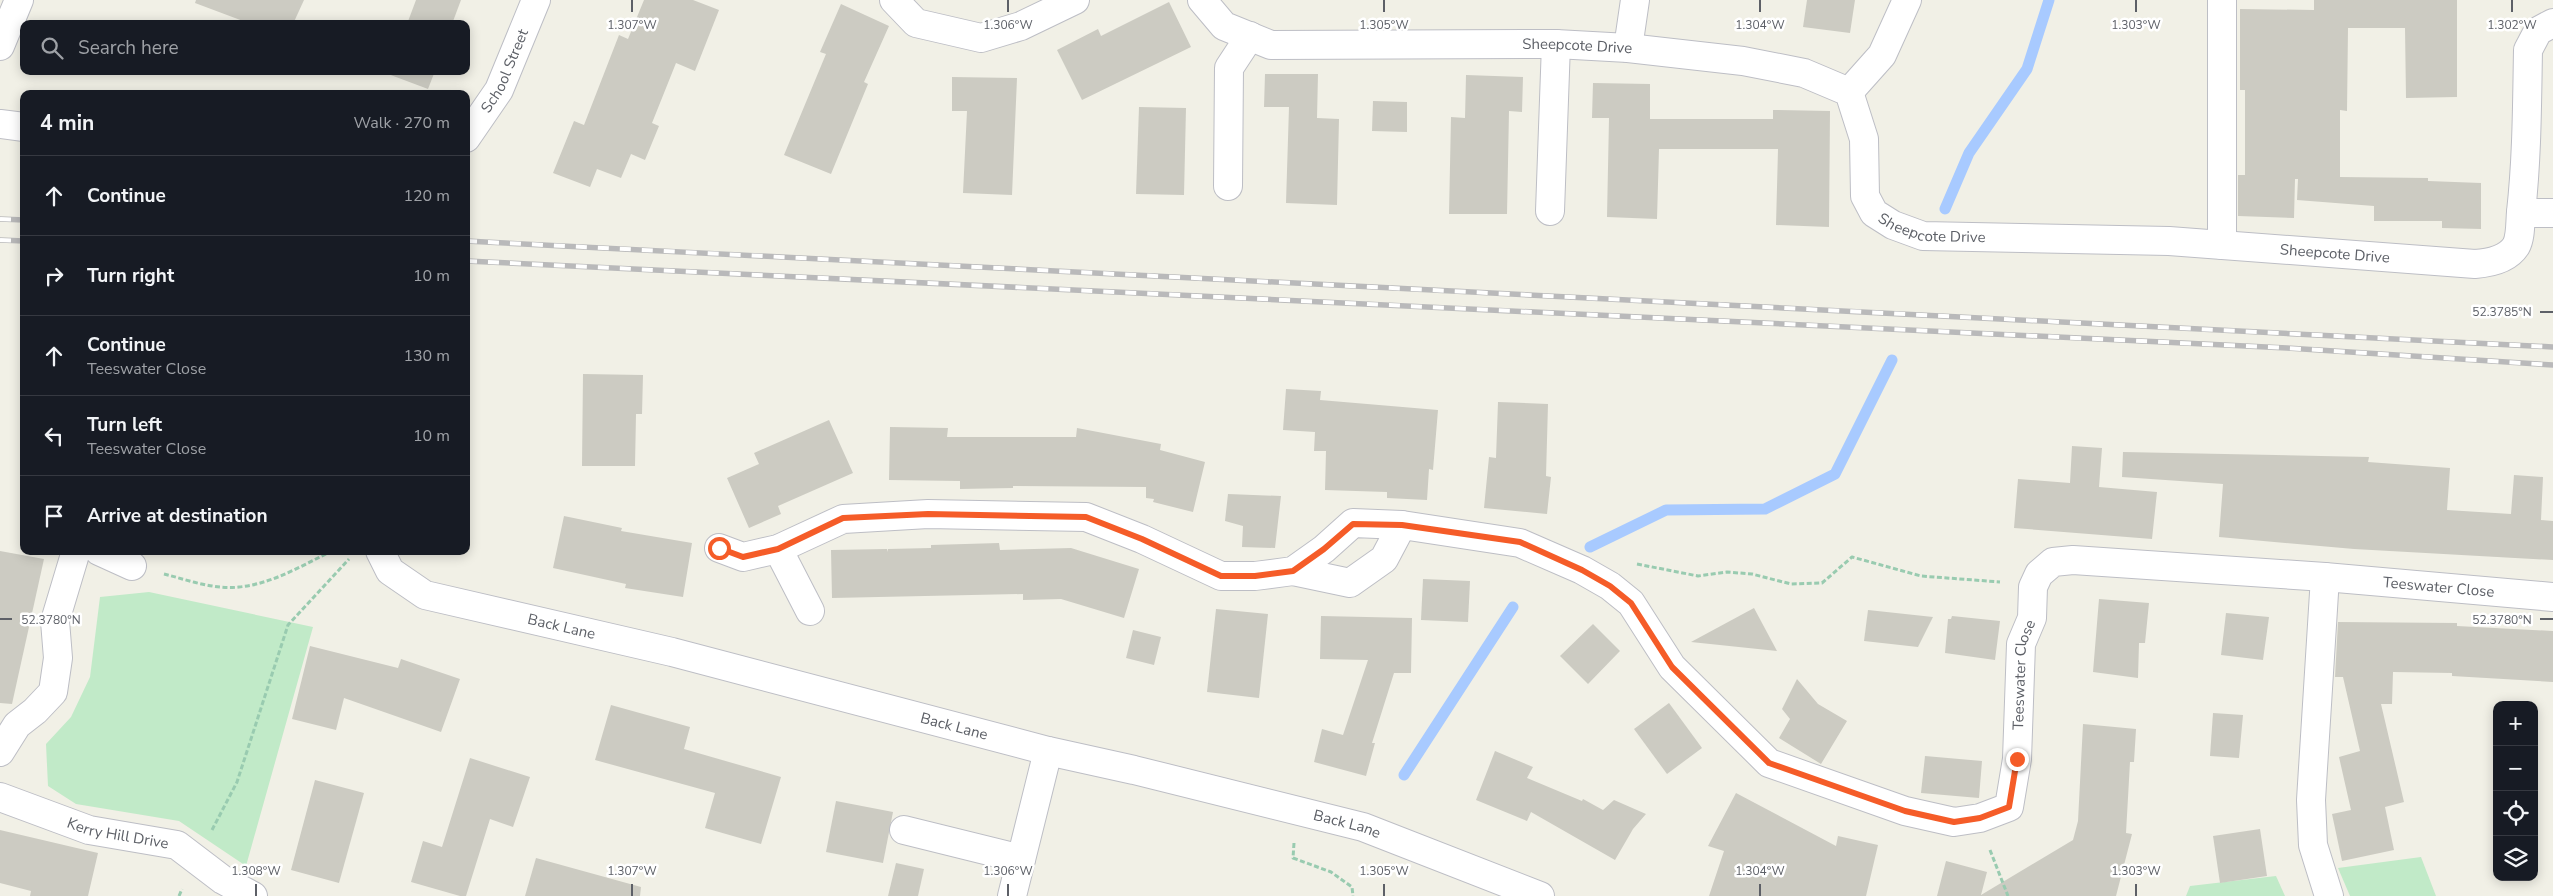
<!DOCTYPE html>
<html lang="en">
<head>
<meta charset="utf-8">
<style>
	:root { --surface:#171b24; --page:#242831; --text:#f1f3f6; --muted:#9ea1a6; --line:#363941 }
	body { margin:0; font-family:"Nunito Sans",sans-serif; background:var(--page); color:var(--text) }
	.controls { position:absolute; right:15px; bottom:15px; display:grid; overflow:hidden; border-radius:10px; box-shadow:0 2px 12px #0003 }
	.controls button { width:45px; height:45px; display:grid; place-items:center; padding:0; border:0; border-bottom:1px solid var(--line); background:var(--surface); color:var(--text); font:25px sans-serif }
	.stop { position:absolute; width:15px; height:15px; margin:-11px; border:4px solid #f55c28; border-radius:50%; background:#fff }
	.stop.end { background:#f55c28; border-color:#fff; box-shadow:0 1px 5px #0008 }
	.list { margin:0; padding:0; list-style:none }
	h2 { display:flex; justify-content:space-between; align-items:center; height:65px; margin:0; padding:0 20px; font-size:21px }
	h2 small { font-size:16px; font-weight:400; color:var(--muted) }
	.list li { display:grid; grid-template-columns:32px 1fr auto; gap:15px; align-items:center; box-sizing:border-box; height:80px; padding:0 20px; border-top:1px solid var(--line) }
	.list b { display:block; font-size:19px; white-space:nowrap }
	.list p { margin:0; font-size:16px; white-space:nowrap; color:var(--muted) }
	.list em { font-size:16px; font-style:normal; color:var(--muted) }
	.icon { flex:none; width:28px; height:28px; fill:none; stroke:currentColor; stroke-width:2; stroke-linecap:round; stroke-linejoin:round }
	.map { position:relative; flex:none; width:2553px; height:896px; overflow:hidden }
	.search { position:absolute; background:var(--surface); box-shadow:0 2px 12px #0003; left:20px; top:20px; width:450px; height:55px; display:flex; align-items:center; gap:12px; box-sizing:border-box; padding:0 18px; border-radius:10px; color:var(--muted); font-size:19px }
	.panel { position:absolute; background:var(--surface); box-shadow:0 2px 12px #0003; left:20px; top:90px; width:450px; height:465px; border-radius:10px }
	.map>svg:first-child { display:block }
	.green { fill:#c1eac8 }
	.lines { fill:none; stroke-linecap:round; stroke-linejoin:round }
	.stream { stroke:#a8caff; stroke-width:11 }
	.building { fill:#cccbc2 }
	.minor-casing { stroke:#bdbec5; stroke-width:30 }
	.path { stroke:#99cbb0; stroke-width:3; stroke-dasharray:5 2.5; stroke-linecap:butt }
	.minor { stroke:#fff; stroke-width:28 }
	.rail-casing { stroke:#b9b9ba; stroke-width:5.5 }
	.rail { stroke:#fff; stroke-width:4; stroke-dasharray:11; stroke-linecap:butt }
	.route { stroke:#f55c28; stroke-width:6 }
	.ticks { fill:none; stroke:#5d6067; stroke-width:2 }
	.labels { text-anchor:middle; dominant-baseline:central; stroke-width:5; stroke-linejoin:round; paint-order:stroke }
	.street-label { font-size:15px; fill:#5d6067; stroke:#fff }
	.ticks-label { font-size:12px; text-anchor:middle; fill:#5d6067; stroke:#fff; stroke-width:5; stroke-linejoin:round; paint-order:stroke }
</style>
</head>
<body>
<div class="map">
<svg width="2553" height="896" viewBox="0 0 2553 896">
	<rect width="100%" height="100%" fill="#f1f0e6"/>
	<!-- green -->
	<g class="green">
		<polygon points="149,592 313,627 246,866 179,821 76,804 48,786 46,744 71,717 90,677 100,597"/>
		<polygon points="2421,857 2436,896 2350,896 2338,868"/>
		<polygon points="2276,876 2285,896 2186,896 2190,886"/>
	</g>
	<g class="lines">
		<!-- stream -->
		<g class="stream">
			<polyline points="1945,209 1969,153 2027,69 2049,0"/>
			<polyline points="1590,547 1666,510 1765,509 1835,474 1892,360"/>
			<polyline points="1404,775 1513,607"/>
		</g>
	</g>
	<!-- building -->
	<g class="building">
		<polygon points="196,0 304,0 293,24 251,24 195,3"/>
		<polygon points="416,0 461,0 452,24 407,24"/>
		<polygon points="644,0 693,0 719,10 695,71 676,63 652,123 659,126 645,160 631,154 621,178 597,169 590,187 553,173 574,121 584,125 619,35 628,39"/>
		<polygon points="1807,0 1855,0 1850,33 1803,27"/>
		<polygon points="2314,0 2457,0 2457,97 2406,98 2405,28 2348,28 2347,111 2340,110 2340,177 2428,178 2428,181 2481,183 2481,229 2442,228 2442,221 2374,221 2374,206 2297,200 2298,179 2295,179 2294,218 2238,216 2238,175 2245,175 2245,90 2240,90 2240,9 2314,10"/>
		<polygon points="1169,2 1191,47 1082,100 1057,50 1098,29 1101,36"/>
		<polygon points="841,4 889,26 864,82 868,84 831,174 784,155 826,54 820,52"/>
		<polygon points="389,71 435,71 428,89 388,74"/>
		<polygon points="1265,74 1318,74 1317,118 1339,119 1337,205 1286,203 1289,107 1264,107"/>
		<polygon points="1466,75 1523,77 1522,112 1509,111 1507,214 1449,214 1451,117 1465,118"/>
		<polygon points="952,77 1017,78 1012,195 963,193 967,111 952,111"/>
		<polygon points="1593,83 1650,84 1650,119 1773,119 1773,110 1830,111 1829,227 1776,225 1778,149 1659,149 1657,219 1607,217 1609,118 1592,118"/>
		<polygon points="1373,101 1407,102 1407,132 1372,131"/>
		<polygon points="1139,107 1186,108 1184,195 1136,194"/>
		<polygon points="583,374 643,375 642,414 636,414 635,466 582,466"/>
		<polygon points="1286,389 1321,391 1320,400 1438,410 1433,470 1429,469 1427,500 1387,498 1387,492 1325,490 1326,451 1314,451 1315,432 1283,430"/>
		<polygon points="1498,402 1548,404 1546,476 1551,477 1547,514 1484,508 1489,457 1496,458"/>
		<polygon points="829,420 853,473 778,506 781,514 749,528 727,478 759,464 754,453"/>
		<polygon points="890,427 948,428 947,437 1076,437 1077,428 1161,444 1160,450 1205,462 1193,512 1153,502 1154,499 1146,498 1146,487 1013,486 1013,488 960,489 960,481 889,480"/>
		<polygon points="2072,446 2102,448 2099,487 2157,492 2152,539 2014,528 2018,479 2070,483"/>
		<polygon points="2123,452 2369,457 2368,462 2450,468 2447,510 2511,514 2514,475 2543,477 2541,520 2553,521 2553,560 2354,549 2219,537 2223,484 2122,477"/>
		<polygon points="1228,494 1281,496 1275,548 1242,547 1243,526 1225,521"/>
		<polygon points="564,516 622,528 621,531 692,543 683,597 625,588 626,584 553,568"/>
		<polygon points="999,543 1000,550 1071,548 1139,569 1124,618 1061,599 1023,600 1023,594 832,598 831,550 887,549 888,552 888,549 931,548 931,545"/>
		<polygon points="0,551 44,559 12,704 0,703"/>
		<polygon points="1423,579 1470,581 1468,622 1421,620"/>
		<polygon points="2099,599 2149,603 2145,643 2139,643 2138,678 2093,672"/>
		<polygon points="1754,608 1777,651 1691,642"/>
		<polygon points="1216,609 1268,614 1259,698 1207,692"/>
		<polygon points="1868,610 1933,617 1918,647 1864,641"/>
		<polygon points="2226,613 2269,617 2263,660 2221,655"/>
		<polygon points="1321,616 1412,618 1411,673 1394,673 1372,743 1375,743 1366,776 1314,762 1322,729 1343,735 1368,660 1320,659"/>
		<polygon points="1952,616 2000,621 1995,660 1945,653 1948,619 1951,619"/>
		<polygon points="2338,622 2457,623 2457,626 2553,631 2553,682 2452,676 2452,673 2393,672 2392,704 2381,704 2404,802 2385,807 2394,850 2342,861 2332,814 2351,810 2339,757 2360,751 2343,677 2335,677"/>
		<polygon points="1593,624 1620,651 1588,684 1560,656"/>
		<polygon points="1133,630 1161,637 1154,665 1126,658"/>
		<polygon points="310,646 398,668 401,659 460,679 441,732 344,698 336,730 292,719"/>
		<polygon points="1797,679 1818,704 1847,721 1821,764 1779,738 1790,719 1782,709"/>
		<polygon points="1669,703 1702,748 1667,774 1634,729"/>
		<polygon points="611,705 690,727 684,749 781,777 761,844 705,828 715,793 595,760"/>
		<polygon points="2213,713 2243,715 2239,758 2210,756"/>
		<polygon points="2083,724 2136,729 2134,762 2130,762 2126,833 2132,834 2116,896 1937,896 1946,861 1987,872 1981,895 2073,840 2078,821"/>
		<polygon points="1495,751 1533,767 1527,778 1582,801 1583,799 1603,810 1614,800 1646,814 1633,829 1615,860 1531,812 1527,821 1476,800"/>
		<polygon points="1925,756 1982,761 1979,798 1921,793"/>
		<polygon points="470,758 530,777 513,827 490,819 466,896 460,896 411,882 423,841 442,847"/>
		<polygon points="315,780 364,793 339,883 291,870"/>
		<polygon points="1736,793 1836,846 1838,836 1878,845 1866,896 1709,896 1724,851 1708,846"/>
		<polygon points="836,801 893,812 883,863 826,852"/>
		<polygon points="2260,829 2267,876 2220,883 2213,836"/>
		<polygon points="0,830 98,853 88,896 30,896 31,891 0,883"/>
		<polygon points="536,858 641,887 640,896 525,896"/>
		<polygon points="896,863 924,869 918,896 888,896"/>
	</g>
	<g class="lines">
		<!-- minor casing -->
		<g class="minor-casing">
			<g id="minor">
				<polyline points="894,0 916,23 981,38 1021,26 1075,0"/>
				<path id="s1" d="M1202,0L1224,26L1271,45L1556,44L1628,48L1743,61L1804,73L1849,92L1864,139L1865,196L1874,213L1893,225L1923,236L2169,241L2475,264C2489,263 2507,260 2516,246C2521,237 2520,222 2521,212C2527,158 2527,104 2528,50L2538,31L2553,23"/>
				<polyline points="2222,0 2222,245"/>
				<polyline points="0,46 19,0"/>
				<polyline points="1628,48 1635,0"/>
				<polyline points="1849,92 1882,55 1907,0"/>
				<polyline points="0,124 24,127"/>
				<path id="s2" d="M466,138L499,90L536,0"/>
				<polyline points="1228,186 1229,68 1250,36"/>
				<polyline points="1550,211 1556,44"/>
				<polyline points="2521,213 2553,213"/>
				<path id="s3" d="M719,548L743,557L778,549L843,519L928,514L1086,517L1142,539L1221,576H1255L1293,571L1324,549L1353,523L1402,525L1520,543L1582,570L1610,586L1631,603L1672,667L1769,763L1905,811L1954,822L1980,818L2009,807L2017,759L2021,644L2032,618L2033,587L2039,574L2053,562L2073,560L2325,577L2553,597"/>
				<polyline points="778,549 810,611"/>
				<polyline points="99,551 132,566"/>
				<path id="s4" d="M380,551L390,571L425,595L672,652L1048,751L1134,770L1363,827L1540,896"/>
				<polyline points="1293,571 1350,583 1384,559 1402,525"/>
				<polyline points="2325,577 2311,800 2313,845 2329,896"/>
				<polyline points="0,752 17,725 35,711 53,692 58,658 55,621 76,551"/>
				<path id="s5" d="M0,797L89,830L177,845L223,880L253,896"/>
				<polyline points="904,830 1021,859"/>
				<polyline points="1012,896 1048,751"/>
			</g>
		</g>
		<!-- path -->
		<g class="path">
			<polyline points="1637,564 1698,576 1727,572 1752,574 1791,584 1822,583 1852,557 1921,576 2000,582"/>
			<path d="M164,574C188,580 214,590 239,587C272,584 303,565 332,551"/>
			<polyline points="212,830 237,782 288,625 349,559"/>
			<polyline points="1294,843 1293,858 1331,872 1352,887 1353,896"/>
			<polyline points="1990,850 2008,896"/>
			<polyline points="179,896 182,889"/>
		</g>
		<!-- minor -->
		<use href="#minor" class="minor"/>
		<!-- rail casing -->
		<g class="rail-casing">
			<g id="rail">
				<polyline points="0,219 24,220"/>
				<polyline points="0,240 24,241"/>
				<polyline points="466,241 2553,347"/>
				<polyline points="466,261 2287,348 2553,365"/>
			</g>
		</g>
		<!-- rail -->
		<use href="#rail" class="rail"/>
	</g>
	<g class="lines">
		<!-- route -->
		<polyline class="route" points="719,548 743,557 778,549 843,518 928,514 1086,517 1142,539 1221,576 1255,576 1293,571 1324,549 1353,524 1402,525 1520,542 1582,570 1610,586 1631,603 1672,667 1769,763 1905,811 1954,822 1980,818 2009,807 2017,759"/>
	</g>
	<!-- ticks -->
	<path class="ticks" d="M632,0V12M1008,0V12M1384,0V12M1760,0V12M2136,0V12M2512,0V12M2540,312H2553M0,619H12M2540,619H2553M256,884V896M632,884V896M1008,884V896M1384,884V896M1760,884V896M2136,884V896"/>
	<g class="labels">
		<!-- street labels -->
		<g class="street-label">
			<text stroke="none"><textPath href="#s1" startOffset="391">Sheepcote Drive</textPath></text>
			<text stroke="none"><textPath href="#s2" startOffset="78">School Street</textPath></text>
			<text stroke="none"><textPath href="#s1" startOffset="856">Sheepcote Drive</textPath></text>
			<text stroke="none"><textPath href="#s1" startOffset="1261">Sheepcote Drive</textPath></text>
			<text stroke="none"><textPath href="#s3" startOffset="2075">Teeswater Close</textPath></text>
			<text stroke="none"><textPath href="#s4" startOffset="205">Back Lane</textPath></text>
			<text stroke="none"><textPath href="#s3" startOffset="1566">Teeswater Close</textPath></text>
			<text stroke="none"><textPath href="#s4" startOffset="610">Back Lane</textPath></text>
			<text stroke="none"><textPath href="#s4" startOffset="1015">Back Lane</textPath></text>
			<text stroke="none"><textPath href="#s5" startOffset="124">Kerry Hill Drive</textPath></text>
		</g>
	</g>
	<g class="ticks-label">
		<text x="632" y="29">1.307°W</text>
		<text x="1008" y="29">1.306°W</text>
		<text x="1384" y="29">1.305°W</text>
		<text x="1760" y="29">1.304°W</text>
		<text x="2136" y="29">1.303°W</text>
		<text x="2512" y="29">1.302°W</text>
		<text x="2502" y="316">52.3785°N</text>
		<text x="51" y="624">52.3780°N</text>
		<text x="2502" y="624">52.3780°N</text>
		<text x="256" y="875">1.308°W</text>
		<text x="632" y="875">1.307°W</text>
		<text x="1008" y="875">1.306°W</text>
		<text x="1384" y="875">1.305°W</text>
		<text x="1760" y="875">1.304°W</text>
		<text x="2136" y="875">1.303°W</text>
	</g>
</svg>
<div class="controls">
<button>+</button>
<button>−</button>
<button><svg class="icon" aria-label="locate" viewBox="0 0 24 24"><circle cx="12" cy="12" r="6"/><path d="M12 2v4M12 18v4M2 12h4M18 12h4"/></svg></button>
<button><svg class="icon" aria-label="layers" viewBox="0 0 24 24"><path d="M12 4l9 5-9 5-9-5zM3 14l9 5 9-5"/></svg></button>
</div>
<div class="stop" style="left:719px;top:548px"></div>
<div class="stop end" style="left:2017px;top:759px"></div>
<div class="search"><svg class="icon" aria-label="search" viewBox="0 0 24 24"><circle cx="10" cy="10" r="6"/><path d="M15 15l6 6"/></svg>Search here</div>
<section class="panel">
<h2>4 min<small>Walk · 270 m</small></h2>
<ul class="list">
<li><svg class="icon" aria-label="ahead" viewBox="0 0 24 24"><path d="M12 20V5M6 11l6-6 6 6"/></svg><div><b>Continue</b></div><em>120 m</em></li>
<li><svg class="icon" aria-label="right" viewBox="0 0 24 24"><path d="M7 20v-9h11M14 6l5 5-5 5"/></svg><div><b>Turn right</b></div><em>10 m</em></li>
<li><svg class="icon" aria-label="ahead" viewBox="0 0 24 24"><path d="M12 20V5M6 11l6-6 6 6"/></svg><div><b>Continue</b><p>Teeswater Close</p></div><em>130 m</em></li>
<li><svg class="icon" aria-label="left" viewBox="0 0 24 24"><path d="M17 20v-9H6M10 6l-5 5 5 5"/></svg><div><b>Turn left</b><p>Teeswater Close</p></div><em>10 m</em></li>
<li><svg class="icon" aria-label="arrive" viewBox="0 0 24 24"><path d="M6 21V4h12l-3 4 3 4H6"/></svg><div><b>Arrive at destination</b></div></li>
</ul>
</section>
</div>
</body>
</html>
